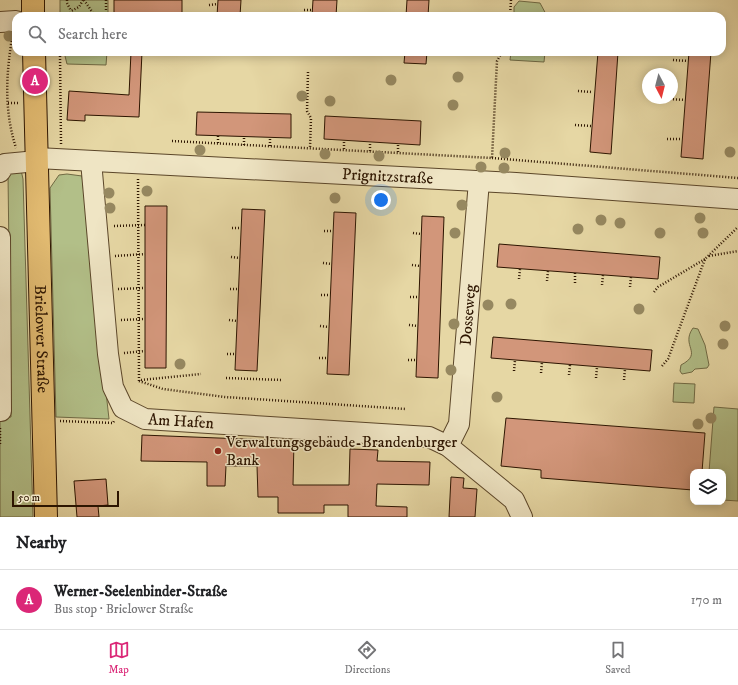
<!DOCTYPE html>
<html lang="en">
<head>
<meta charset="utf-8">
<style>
	:root { --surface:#fff; --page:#f6f6f6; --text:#202124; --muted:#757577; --line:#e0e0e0; --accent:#db2777 }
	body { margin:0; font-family:"IM FELL DW Pica",serif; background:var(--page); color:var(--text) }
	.controls { position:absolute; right:12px; bottom:12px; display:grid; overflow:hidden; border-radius:8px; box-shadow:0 2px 10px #0003 }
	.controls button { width:36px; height:36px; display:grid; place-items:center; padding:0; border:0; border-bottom:1px solid var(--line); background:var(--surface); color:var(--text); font:20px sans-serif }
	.compass { position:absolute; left:642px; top:68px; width:36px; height:36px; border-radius:50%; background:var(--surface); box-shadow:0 2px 10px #0003; rotate:173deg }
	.scale { position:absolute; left:12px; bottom:10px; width:107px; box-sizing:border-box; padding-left:4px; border:2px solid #2d1500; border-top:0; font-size:11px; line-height:14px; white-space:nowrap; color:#2d1500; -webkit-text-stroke:3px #efe5c4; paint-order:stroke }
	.you { position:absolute; left:381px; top:200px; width:14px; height:14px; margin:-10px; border:3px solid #fff; border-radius:50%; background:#1a73e8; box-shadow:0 0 0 6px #1a73e833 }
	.badge { display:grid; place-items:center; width:26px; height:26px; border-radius:50%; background:var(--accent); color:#fff; font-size:13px; font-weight:700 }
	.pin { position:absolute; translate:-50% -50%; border:2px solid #fff; box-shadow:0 1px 4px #0006 }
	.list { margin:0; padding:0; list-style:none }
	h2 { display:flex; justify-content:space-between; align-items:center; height:52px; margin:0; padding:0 16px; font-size:17px }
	h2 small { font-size:13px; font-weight:400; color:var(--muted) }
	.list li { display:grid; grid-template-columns:26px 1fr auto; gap:12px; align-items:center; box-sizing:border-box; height:60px; padding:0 16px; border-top:1px solid var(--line) }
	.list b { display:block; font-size:15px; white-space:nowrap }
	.list p { margin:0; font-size:13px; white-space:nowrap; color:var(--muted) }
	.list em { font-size:13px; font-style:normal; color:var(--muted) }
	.icon { flex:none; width:22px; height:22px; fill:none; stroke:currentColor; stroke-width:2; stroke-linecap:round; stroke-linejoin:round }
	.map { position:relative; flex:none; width:738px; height:517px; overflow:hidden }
	.search { position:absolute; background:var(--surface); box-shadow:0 2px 10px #0003; left:12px; right:12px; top:12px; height:44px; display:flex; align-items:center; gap:10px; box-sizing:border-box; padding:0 14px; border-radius:12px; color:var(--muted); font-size:15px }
	.sheet { height:112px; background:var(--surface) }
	nav { display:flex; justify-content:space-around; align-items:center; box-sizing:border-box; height:56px; border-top:1px solid var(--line); background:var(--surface); font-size:11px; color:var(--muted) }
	nav a { display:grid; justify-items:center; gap:2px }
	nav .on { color:var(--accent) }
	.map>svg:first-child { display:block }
	.green { fill:#b2bf88; stroke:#706a44 }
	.building { fill:#d2967a; stroke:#2d1500 }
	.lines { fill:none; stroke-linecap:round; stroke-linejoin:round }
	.minor-casing { stroke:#5b4629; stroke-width:22 }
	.major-casing { stroke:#2d1500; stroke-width:24 }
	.path { stroke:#2d1500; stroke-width:2.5; stroke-dasharray:1 2; stroke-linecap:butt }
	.minor { stroke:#efe5c4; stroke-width:20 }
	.major { stroke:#e3bc72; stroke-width:22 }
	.tree { fill:#968860 }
	.poi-dot { fill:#8f2418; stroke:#efe5c4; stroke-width:1.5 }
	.labels { text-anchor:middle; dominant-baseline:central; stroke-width:3; stroke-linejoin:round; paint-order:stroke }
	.street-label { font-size:16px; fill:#2d1500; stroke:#efe5c4 }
	.poi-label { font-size:16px; fill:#2d1500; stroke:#efe5c4; text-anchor:start }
</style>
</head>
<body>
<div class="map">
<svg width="738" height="517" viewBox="0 0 738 517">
	<rect width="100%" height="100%" fill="#e6d7a4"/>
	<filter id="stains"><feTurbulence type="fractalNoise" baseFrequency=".005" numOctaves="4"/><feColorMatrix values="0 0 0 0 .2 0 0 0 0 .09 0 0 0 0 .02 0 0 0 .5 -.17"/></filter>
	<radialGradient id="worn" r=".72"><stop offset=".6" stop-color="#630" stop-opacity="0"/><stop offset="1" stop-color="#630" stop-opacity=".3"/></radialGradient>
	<!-- green -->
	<g class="green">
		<rect x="60" y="0" width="48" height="16"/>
		<polygon points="519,1 540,3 547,16 514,16 514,7"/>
		<polygon points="64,52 107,52 106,65 67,64"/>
		<polygon points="511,52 545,52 544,62 510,60"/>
		<polygon points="21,170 23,179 33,517 0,517 0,418 11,417 8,174"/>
		<polygon points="67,174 82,176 109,419 56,417 50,188 59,175"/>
		<path d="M693,328L698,329L705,345L709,365L707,368L695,369L692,372L682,374L680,371L681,365C704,353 680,346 693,328Z"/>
		<polygon points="674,383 695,384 694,403 673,402"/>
		<polygon points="714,407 738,409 738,501 723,500 723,472 709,472"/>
	</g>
	<!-- building -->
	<g class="building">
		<rect x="114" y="0" width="68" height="16"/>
		<polygon points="218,0 241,0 240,16 217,16"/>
		<polygon points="313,0 337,0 336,16 312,16"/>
		<polygon points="407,0 429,0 428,16 406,16"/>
		<polygon points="131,52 142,52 139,117 85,115 85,121 67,120 69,91 129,95"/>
		<polygon points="405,52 427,52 426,64 404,63"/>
		<polygon points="598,52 618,52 611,154 590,152"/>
		<polygon points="689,52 711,52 703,159 681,157"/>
		<polygon points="197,112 291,114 291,138 196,135"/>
		<polygon points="325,116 421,121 420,145 324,139"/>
		<polygon points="145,206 167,206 166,368 145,368"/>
		<polygon points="242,209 265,210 257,371 235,370"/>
		<polygon points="334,212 356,213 349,375 327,374"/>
		<polygon points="422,216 444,217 438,378 416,377"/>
		<polygon points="499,244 660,257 658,279 497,267"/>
		<polygon points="493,337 652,350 650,371 491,358"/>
		<polygon points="506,418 705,433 702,472 693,472 693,490 541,478 541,470 501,466"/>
		<polygon points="142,435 294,441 293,485 349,485 350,449 378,450 377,461 430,462 429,485 377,484 376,506 407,507 407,517 348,517 348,505 324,505 324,513 278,513 278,497 258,497 257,466 226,466 225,486 207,486 207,462 141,461"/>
		<polygon points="451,477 464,478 463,488 477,489 475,517 449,517"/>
		<polygon points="106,479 108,505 98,506 99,517 77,517 74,481"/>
	</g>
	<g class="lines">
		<!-- minor casing -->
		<g class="minor-casing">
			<g id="minor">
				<polyline points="0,22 16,21"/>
				<path id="s1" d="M37,158L516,183L738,199"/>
				<path id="s2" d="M91,161L108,354L113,387L123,408L145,419L429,437L448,446L514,500L522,517"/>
				<polyline points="0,172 5,164 37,161"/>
				<polyline points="0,237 1,411"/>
				<path id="s3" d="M448,446L459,424L479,181"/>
			</g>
		</g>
		<!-- major casing -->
		<g class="major-casing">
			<g id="major">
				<polyline points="33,0 33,16"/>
				<path id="s4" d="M34,52L46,517"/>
			</g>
		</g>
		<!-- path -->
		<g class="path">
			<polyline points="67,0 67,3 71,11"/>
			<polyline points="84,0 95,16"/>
			<polyline points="209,5 218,4"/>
			<polyline points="304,10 312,10"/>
			<polyline points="398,14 407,14"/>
			<polyline points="70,16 71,11 79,7 83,0"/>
			<polyline points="106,16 106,0"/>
			<polyline points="510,16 511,0"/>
			<path d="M12,38C6,76 4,110 16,148"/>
			<polyline points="582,52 598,54"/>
			<polyline points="673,60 688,61"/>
			<polyline points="308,72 307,111 311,118 310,148"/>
			<polyline points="578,91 592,92"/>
			<polyline points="670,99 685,100"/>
			<polyline points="8,103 18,103"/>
			<polyline points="575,125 592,126"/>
			<polyline points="218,136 218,143"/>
			<polyline points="667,139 682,139"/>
			<polyline points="172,141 492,158 497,61 502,52"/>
			<polyline points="61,144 60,55 66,52"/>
			<polyline points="244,145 244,137"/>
			<polyline points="270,146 270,137"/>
			<polyline points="344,149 344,141"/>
			<polyline points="370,151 370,142"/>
			<polyline points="398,152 398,144"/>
			<polyline points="492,158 738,178"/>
			<polyline points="138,179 139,381"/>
			<polyline points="114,226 145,225"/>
			<polyline points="232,228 241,228"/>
			<polyline points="324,231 333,231"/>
			<polyline points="413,233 421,234"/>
			<polyline points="115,256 145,254"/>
			<polyline points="709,256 738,251"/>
			<polyline points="231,257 240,258"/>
			<polyline points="323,263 332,264"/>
			<polyline points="412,265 420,266"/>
			<polyline points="519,279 520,269"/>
			<polyline points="547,281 548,271"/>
			<polyline points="575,283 575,273"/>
			<polyline points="602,285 603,275"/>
			<polyline points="630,287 631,277"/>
			<polyline points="118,289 145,288"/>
			<polyline points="230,289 237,289"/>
			<polyline points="654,292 658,287 705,259"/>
			<polyline points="321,295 330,295"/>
			<polyline points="410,297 419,297"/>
			<polyline points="121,320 145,319"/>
			<polyline points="229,320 237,321"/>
			<polyline points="409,325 418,326"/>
			<polyline points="320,326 329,327"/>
			<polyline points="124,353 145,351"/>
			<polyline points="227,354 236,354"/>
			<polyline points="319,358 327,358"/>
			<polyline points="408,360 417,360"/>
			<polyline points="662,366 668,359 705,259 738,227"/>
			<polyline points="514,371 515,360"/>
			<polyline points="541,373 542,362"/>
			<polyline points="569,375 570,365"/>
			<polyline points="226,378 282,380"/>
			<polyline points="596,378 597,367"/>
			<polyline points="141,380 201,374"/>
			<polyline points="624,380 625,369"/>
			<polyline points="139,381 163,389 225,397 406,409"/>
			<polyline points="60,421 113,423 114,421"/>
			<polyline points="0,444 0,427"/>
		</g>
		<!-- minor -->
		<use href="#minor" class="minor"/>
		<!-- major -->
		<use href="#major" class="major"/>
	</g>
	<!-- trees -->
	<g class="tree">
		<circle cx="9" cy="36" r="5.5"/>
		<circle cx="458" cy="77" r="5.5"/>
		<circle cx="391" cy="80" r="5.5"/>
		<circle cx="302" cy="96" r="5.5"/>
		<circle cx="330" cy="101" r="5.5"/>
		<circle cx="453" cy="105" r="5.5"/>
		<circle cx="200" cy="150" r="5.5"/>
		<circle cx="730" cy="152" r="5.5"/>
		<circle cx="505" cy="153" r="5.5"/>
		<circle cx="325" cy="154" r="5.5"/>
		<circle cx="379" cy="156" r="5.5"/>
		<circle cx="481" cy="167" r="5.5"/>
		<circle cx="504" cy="168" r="5.5"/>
		<circle cx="147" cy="191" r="5.5"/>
		<circle cx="109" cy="193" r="5.5"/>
		<circle cx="335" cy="198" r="5.5"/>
		<circle cx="462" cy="205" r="5.5"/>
		<circle cx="110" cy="208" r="5.5"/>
		<circle cx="700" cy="218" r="5.5"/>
		<circle cx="601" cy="220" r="5.5"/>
		<circle cx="620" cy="223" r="5.5"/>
		<circle cx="578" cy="229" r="5.5"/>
		<circle cx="455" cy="233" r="5.5"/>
		<circle cx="660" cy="233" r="5.5"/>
		<circle cx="703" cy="233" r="5.5"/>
		<circle cx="511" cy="304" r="5.5"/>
		<circle cx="488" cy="305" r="5.5"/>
		<circle cx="639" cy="309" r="5.5"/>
		<circle cx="454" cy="324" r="5.5"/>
		<circle cx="725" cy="326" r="5.5"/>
		<circle cx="723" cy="344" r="5.5"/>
		<circle cx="180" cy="364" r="5.5"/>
		<circle cx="451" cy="370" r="5.5"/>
		<circle cx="497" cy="397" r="5.5"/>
		<circle cx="711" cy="418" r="5.5"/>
		<circle cx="698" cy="424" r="5.5"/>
	</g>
	<!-- markers -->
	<circle class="poi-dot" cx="218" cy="451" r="4"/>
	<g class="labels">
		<!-- street labels -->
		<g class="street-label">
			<text stroke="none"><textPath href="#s1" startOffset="351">Prignitzstraße</textPath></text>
			<text stroke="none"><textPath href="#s3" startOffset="134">Dosseweg</textPath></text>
			<text stroke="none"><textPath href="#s4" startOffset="287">Brielower Straße</textPath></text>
			<text stroke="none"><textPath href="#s2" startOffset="311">Am Hafen</textPath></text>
		</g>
		<!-- poi labels -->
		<g class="poi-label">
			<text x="226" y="442">Verwaltungsgebäude-Brandenburger<tspan x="226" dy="18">Bank</tspan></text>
		</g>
	</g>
	<rect width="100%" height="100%" filter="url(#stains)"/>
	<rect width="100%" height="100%" fill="url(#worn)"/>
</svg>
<div class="controls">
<button><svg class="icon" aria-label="layers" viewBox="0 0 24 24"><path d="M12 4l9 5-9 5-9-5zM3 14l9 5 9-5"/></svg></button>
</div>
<svg class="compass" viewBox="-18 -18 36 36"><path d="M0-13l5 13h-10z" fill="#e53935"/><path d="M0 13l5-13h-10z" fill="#757577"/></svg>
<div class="scale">50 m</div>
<div class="you"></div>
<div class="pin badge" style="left:35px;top:81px">A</div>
<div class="search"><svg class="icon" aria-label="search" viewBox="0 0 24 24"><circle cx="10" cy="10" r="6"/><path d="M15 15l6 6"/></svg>Search here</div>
</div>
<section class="sheet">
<h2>Nearby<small></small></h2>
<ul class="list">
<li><span class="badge">A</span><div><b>Werner-Seelenbinder-Straße</b><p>Bus stop · Brielower Straße</p></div><em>170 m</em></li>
</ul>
</section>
<nav>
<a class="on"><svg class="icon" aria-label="map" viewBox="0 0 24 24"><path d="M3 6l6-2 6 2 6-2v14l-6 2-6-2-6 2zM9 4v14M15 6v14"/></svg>Map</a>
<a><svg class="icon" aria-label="directions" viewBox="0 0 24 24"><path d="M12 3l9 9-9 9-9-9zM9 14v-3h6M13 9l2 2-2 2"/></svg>Directions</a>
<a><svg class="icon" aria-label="saved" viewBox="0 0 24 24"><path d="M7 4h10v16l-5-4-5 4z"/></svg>Saved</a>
</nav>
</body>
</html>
